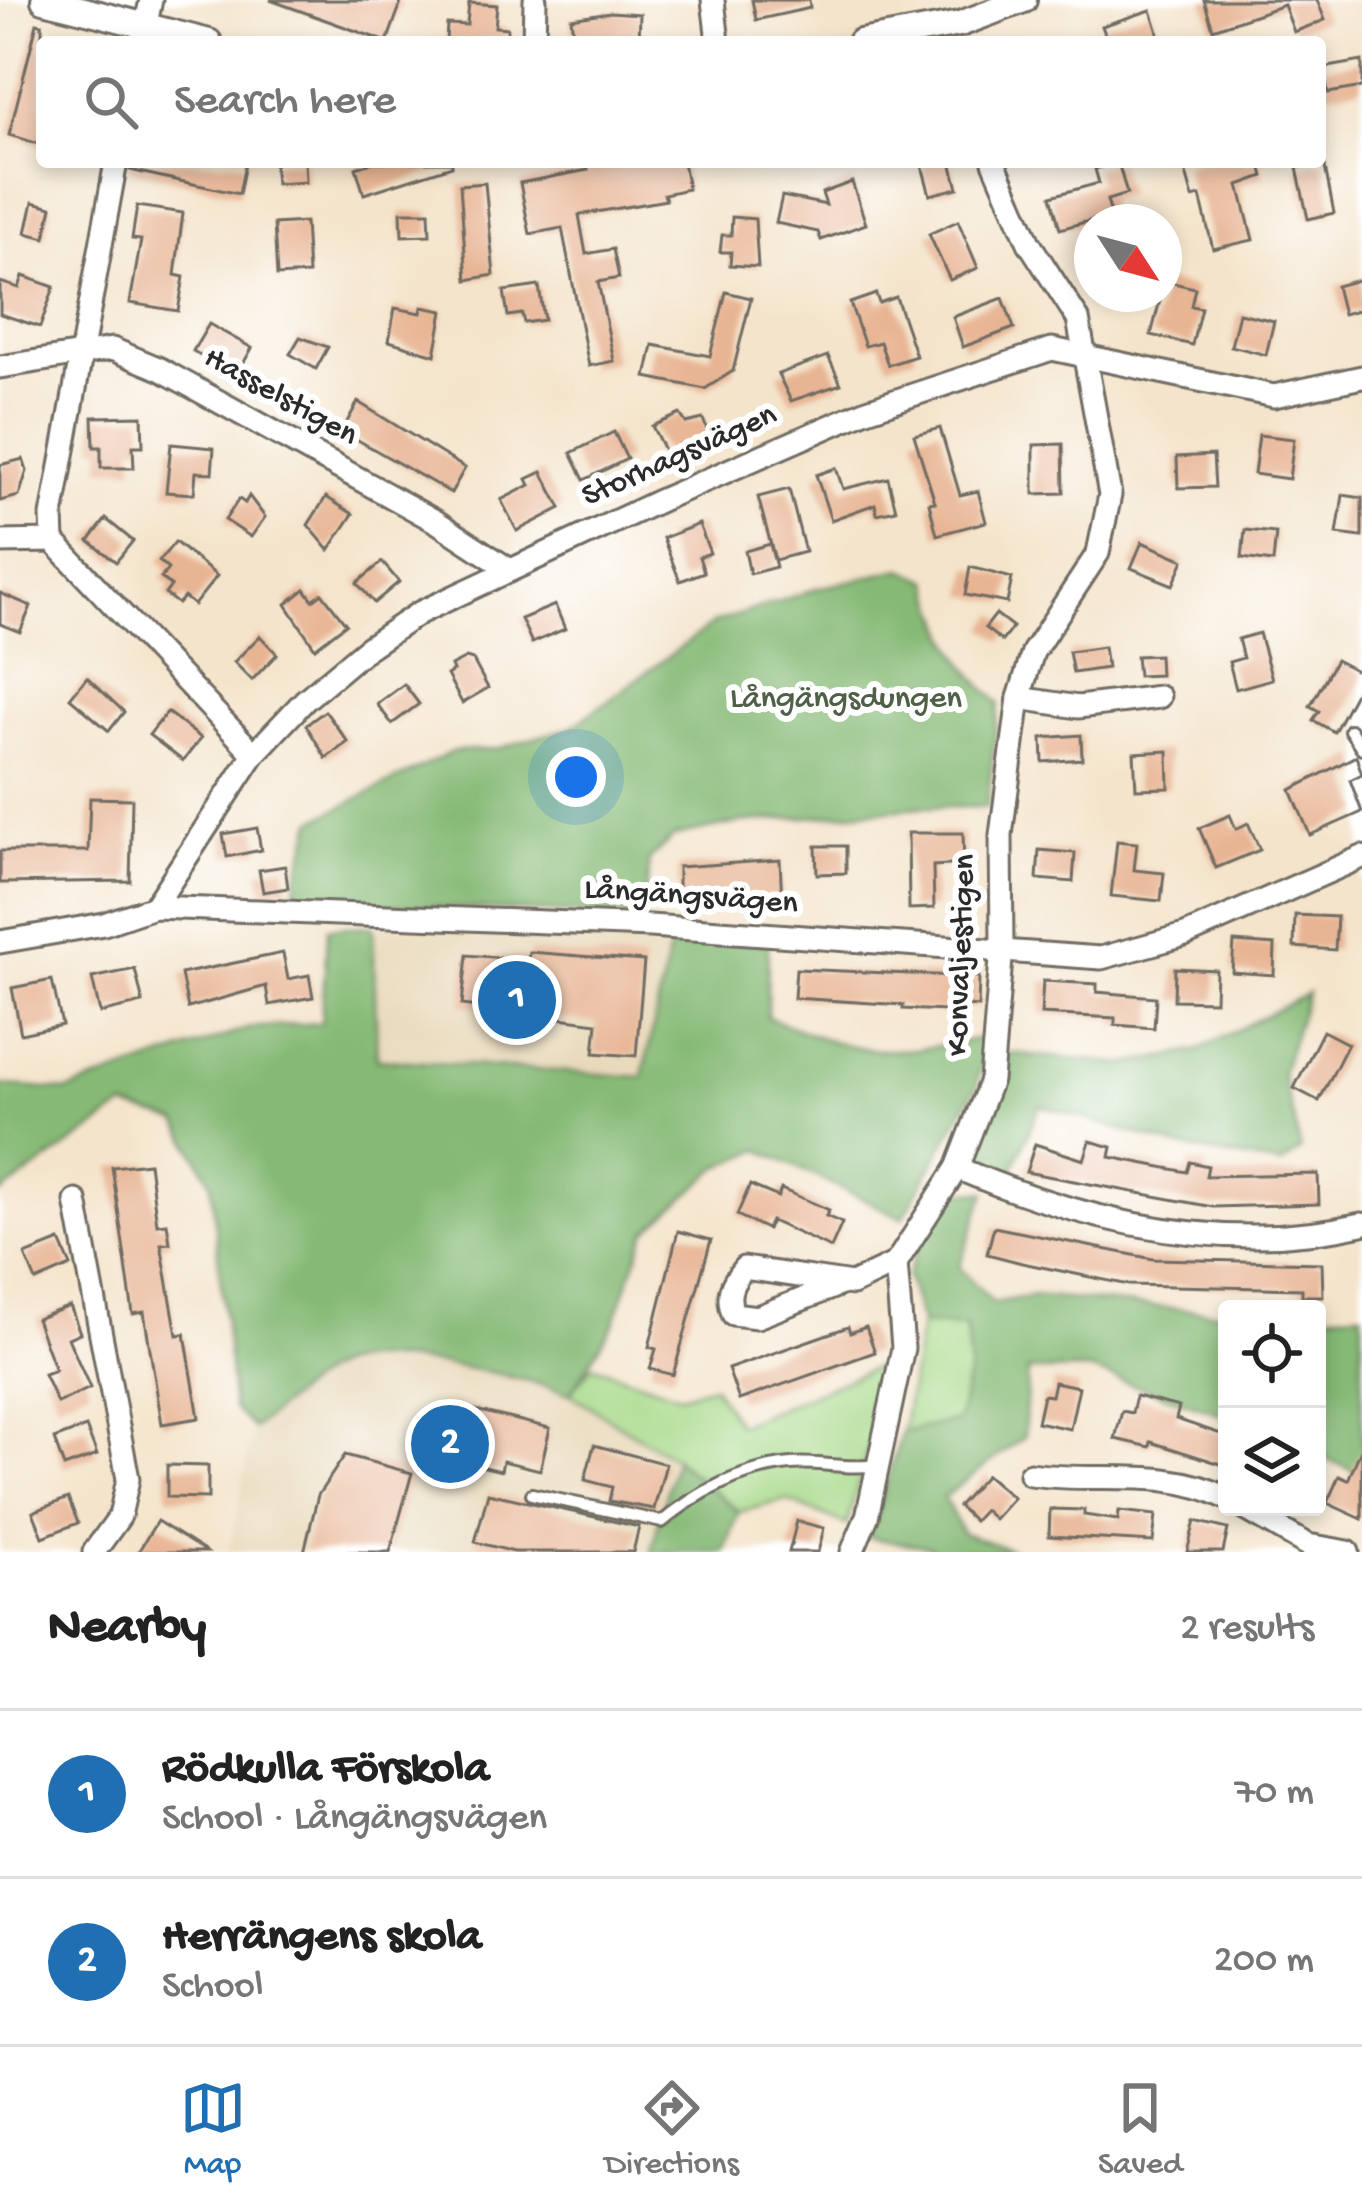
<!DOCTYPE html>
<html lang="en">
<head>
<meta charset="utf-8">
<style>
	:root { --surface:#fff; --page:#f6f6f6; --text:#222; --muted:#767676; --line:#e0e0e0; --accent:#1f6fb2 }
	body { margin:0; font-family:"Gochi Hand",sans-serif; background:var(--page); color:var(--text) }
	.controls { position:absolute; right:36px; bottom:36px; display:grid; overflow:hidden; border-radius:12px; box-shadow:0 6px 18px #0003 }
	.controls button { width:108px; height:108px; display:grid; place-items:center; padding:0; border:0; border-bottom:3px solid var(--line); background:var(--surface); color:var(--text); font:60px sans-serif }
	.compass { position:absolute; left:1074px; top:204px; width:108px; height:108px; border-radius:50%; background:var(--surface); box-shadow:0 6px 18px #0003; rotate:126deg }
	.you { position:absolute; left:576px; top:777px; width:42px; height:42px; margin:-30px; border:9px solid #fff; border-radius:50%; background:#1a73e8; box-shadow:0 0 0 18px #1a73e833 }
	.badge { display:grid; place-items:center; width:78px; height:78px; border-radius:50%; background:var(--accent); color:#fff; font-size:39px; font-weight:700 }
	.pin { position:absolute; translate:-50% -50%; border:6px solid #fff; box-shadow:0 3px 12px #0006 }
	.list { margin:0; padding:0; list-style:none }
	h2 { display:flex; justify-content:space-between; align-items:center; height:156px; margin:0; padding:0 48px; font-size:51px }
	h2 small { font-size:39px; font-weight:400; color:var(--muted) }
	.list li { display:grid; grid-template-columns:78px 1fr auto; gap:36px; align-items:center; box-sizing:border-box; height:168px; padding:0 48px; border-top:3px solid var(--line) }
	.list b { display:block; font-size:45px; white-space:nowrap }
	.list p { margin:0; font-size:39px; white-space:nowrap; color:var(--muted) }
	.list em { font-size:39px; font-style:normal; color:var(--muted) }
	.icon { flex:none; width:66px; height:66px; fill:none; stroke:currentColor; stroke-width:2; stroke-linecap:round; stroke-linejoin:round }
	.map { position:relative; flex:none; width:1362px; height:1552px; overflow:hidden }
	.search { position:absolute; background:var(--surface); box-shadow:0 6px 18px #0003; left:36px; right:36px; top:36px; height:132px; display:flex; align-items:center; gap:30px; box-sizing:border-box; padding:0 42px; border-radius:12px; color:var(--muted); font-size:45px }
	.sheet { height:492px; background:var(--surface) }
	nav { display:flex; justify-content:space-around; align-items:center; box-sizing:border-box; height:168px; border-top:3px solid var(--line); background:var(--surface); font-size:33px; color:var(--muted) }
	nav a { display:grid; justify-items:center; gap:6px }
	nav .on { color:var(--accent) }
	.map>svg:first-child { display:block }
	.built { fill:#e8d9ba }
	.green { fill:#a7d989; stroke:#69825a; stroke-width:3 }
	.forest { fill:#85b975; stroke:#587250; stroke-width:3 }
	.building { fill:#e8b594 }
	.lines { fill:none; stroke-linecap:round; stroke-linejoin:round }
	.service-casing { stroke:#716c63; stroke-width:16 }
	.minor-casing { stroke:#716c63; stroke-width:27 }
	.tertiary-casing { stroke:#716c63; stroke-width:30 }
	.service { stroke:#fff; stroke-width:10 }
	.minor { stroke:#fff; stroke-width:21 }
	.tertiary { stroke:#fff; stroke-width:24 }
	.labels { text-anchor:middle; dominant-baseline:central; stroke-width:12; stroke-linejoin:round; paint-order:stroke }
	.street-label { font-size:33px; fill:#2b2b2b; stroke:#fff }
	.park-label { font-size:33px; fill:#505f47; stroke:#fff }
</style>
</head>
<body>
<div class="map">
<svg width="1362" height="1552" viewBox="0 0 1362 1552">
	<rect width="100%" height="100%" fill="#fff"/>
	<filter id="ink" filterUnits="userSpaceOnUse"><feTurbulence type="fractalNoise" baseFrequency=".00833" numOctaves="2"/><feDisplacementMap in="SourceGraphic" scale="24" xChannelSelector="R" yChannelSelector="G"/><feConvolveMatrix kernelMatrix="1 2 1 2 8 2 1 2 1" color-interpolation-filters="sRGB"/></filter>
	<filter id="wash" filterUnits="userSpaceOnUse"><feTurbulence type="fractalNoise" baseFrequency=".004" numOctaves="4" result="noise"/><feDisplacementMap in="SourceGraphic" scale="48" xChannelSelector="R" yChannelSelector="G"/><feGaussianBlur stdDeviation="2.7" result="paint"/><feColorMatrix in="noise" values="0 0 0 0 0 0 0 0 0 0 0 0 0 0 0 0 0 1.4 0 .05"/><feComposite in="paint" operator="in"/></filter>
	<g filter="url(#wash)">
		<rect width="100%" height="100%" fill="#f4e4cb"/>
		<!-- built -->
		<g class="built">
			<polygon points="373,926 671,940 644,1077 376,1059"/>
			<polygon points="340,1364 436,1364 527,1379 570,1394 675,1459 651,1552 229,1552 253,1428"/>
		</g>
		<!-- green -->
		<g class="green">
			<polygon points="921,1324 966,1327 970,1368 958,1422 902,1432"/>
			<polygon points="891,1361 847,1525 786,1500 739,1512 675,1459 570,1394 592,1365 679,1395 713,1386 738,1425"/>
		</g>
		<!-- forest -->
		<g class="forest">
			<path d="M902,569L930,581C945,635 957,664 999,703L987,807H922L737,823L675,836L649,860L644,916L292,901L313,821L454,751L496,749L572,727L714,623L819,588Z"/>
			<path d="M373,926L377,1059L643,1077L671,940L768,943L767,1017C862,1056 885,1058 986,1037L977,1085L903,1218L760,1150L719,1167L646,1232L614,1323L570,1394C517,1375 398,1350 343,1364C320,1369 274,1413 253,1428L233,1408L211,1182L178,1122L124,1107L0,1194V1085L67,1091L250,1028L321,1023L328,928Z"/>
			<path d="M1307,994L1282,1072L1301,1150L1281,1165L1179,1147L1040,1105L1010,1177L994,1172L981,1159C978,1123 1003,1090 1010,1053L1127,1064L1196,1051Z"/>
			<polygon points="958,1191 986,1192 959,1267 993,1303 1033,1296 1227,1313 1227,1416 1089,1370 1028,1371 1024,1437 944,1497 962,1533 1017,1552 934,1552 931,1547 869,1538 902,1432 958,1421 970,1368 966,1327 921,1324 907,1276 925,1229"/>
			<polygon points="1362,1312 1362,1471 1359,1472 1317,1456 1317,1314"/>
			<polygon points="675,1459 739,1512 724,1552 651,1552"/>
		</g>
		<g id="blocks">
			<!-- building -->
			<g class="building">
				<polygon points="270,0 402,0 387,42"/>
				<polygon points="752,0 809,0 810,8 756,20"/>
				<polygon points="1204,0 1317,0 1325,20 1294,32 1284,5 1213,29"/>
				<polygon points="469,3 497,5 495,27 507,28 507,42 446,42 447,24 467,25"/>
				<polygon points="1151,10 1161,42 1108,42 1102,26"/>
				<polygon points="610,12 640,14 639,42 574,42 571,18"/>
				<polygon points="37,23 42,24 42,145 9,135"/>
				<polygon points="1362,61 1362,87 1328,93 1323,68"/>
				<polygon points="131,162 236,162 245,164 239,194 130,170"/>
				<polygon points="274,162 305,162 306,182 276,184"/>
				<polygon points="373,162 452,162 452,166 364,194 356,168"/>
				<polygon points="587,162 683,162 688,189 664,194 666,200 579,215 586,254 613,249 619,278 598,282 614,361 589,366 562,228 530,234 520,183 588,170"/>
				<polygon points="921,162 951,162 958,188 930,195"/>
				<polygon points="1118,162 1127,194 1107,200 1111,215 1060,229 1051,196 1099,183 1095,169"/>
				<polygon points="1197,162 1260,162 1264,176 1239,185 1253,240 1213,249 1200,196 1193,198 1184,166"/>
				<polygon points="1324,162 1334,213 1308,219 1297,168"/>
				<polygon points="852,182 866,224 821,240 818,232 776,223 782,196 826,205 822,193"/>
				<polygon points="485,183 494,275 467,280 460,185"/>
				<polygon points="33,202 52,207 45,238 26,233"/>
				<polygon points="137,206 183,213 175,275 184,277 178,311 130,303 141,240 132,239"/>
				<polygon points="401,212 429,212 430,235 402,236"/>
				<polygon points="732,217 755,219 758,267 730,265 731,252 720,252 722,235 731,235"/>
				<polygon points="958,221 978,268 950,280 929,234"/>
				<polygon points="305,222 308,274 277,276 274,224"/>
				<polygon points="23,276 54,287 40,327 0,314 0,282 19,288"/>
				<polygon points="1362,279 1362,309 1343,314 1336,286"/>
				<polygon points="1165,281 1195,288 1191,306 1201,308 1192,345 1151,335"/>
				<polygon points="539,286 544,320 524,323 522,314 508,316 504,291"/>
				<polygon points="726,292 751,298 733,371 705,389 646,377 653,345 710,356"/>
				<polygon points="876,294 879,303 896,297 916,356 888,365 880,342 865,346 850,303"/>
				<polygon points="1003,298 1014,328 963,347 953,317"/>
				<polygon points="422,307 443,311 435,355 389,341 395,308 421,313"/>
				<polygon points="1239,313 1274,321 1266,355 1231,346"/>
				<polygon points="209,324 252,348 236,376 193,351"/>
				<polygon points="300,337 328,347 316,369 290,354"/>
				<polygon points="828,356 841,384 791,401 778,374"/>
				<polygon points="358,402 465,468 451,493 342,431"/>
				<polygon points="680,414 686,423 703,419 712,442 670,462 652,426"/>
				<polygon points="142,416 143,446 133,446 134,468 101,468 101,447 94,447 93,417"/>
				<polygon points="940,428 960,495 978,491 986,522 937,535 929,503 935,502 914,435"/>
				<polygon points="614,432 627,459 584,480 571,453"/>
				<polygon points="1259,435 1294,439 1289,479 1254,474"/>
				<polygon points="171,444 214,448 212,473 196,472 194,494 166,492"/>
				<polygon points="1063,444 1064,493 1034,494 1034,445"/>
				<polygon points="1213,455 1215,487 1178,488 1177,457"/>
				<polygon points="23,459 27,471 19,496 0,501 0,465"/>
				<polygon points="836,468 843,489 888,478 896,510 877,514 875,504 831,520 816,475"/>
				<polygon points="542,472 561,508 517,531 501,500 530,485 527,479"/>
				<polygon points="789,489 805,552 775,560 758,497"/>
				<polygon points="1343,495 1362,498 1362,537 1337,534"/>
				<polygon points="249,496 265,517 251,537 225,520 239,499 245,503"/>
				<polygon points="326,497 353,514 329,550 308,525"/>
				<polygon points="106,519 133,541 116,562 89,541"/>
				<polygon points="699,524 710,553 699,557 704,572 680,581 663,538"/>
				<polygon points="1245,530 1276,533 1273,562 1242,558"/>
				<polygon points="175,542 217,576 194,605 184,597 178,604 165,594 171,586 161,578 168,569 159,561"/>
				<polygon points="1142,542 1184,560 1173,585 1131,568"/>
				<polygon points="770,544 776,567 750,574 745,551"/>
				<polygon points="382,562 399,582 374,603 357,583"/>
				<polygon points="970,567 1012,578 1007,603 965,595"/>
				<polygon points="305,589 313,600 322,593 346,624 315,648 286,604"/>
				<polygon points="0,593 31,606 20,632 0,624"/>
				<polygon points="555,605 565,629 532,643 521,619"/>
				<polygon points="996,614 1013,627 1002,641 985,628"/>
				<polygon points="1259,633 1272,679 1236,689 1229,662 1243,658 1238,639"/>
				<polygon points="260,636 277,654 252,680 234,662"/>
				<polygon points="1104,647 1107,668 1073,673 1069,652"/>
				<polygon points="1159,655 1160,675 1138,676 1136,656"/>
				<polygon points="466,658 473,660 488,688 462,703 447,675 453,671 451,666"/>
				<polygon points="1336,660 1362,674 1362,680 1334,732 1313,720 1319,711 1310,706"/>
				<polygon points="87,677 124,712 109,731 70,698"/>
				<polygon points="404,684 419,704 392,724 377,704"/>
				<polygon points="325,711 348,742 326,758 306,725"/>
				<polygon points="167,712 201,738 183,761 149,735"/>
				<polygon points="1081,735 1082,759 1043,762 1042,738"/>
				<polygon points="1168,751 1169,788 1136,789 1134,753"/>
				<polygon points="1356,756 1362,774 1350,780 1362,812 1310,835 1291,790"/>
				<polygon points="90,798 132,799 130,881 0,883 0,851 88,851"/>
				<polygon points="1230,815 1236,829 1248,823 1260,850 1216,868 1199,828"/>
				<polygon points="257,828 261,850 227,857 223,834"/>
				<polygon points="908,833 963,833 964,864 933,866 934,908 909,909"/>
				<polygon points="1117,841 1137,843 1134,870 1164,873 1161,901 1111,896"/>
				<polygon points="816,846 846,846 846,873 817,874"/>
				<polygon points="1039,850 1075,853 1073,882 1037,879"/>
				<polygon points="780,860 782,902 678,900 678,867"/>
				<polygon points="285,866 288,888 263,892 259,870"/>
				<polygon points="1295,915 1337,917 1335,950 1294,947"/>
				<polygon points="1234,942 1275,945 1274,975 1232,972"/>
				<polygon points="529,952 644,961 636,1056 594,1053 597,1023 462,1005 467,955 528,960"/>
				<polygon points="283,953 288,979 309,975 313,997 269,1005 266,986 188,1008 181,974"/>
				<polygon points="1175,968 1216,970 1215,1001 1174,1000"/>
				<polygon points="135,969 143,1003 100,1013 92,978"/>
				<polygon points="796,969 979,977 978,1007 968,1006 968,1012 903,1009 903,1005 794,998"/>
				<polygon points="52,980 62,1025 21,1034 12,988"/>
				<polygon points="1043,981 1097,984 1097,992 1156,997 1154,1028 1115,1025 1115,1018 1041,1014"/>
				<polygon points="1323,1031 1348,1044 1319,1101 1294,1088"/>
				<polygon points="1090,1141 1112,1147 1110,1157 1187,1172 1190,1162 1208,1166 1206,1176 1318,1174 1319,1204 1213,1207 1026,1172 1035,1144 1084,1160"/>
				<polygon points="149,1163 157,1224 167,1223 170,1243 161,1244 177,1335 185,1334 199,1418 162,1424 144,1312 133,1314 112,1167"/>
				<polygon points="750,1185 778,1197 781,1189 829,1210 826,1216 842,1223 831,1248 771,1221 767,1229 737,1215"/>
				<polygon points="994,1227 1153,1259 1322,1263 1323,1296 1302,1296 1302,1289 1129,1285 1022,1263 987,1254"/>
				<polygon points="678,1231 711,1240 673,1375 650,1369 656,1349 649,1347"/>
				<polygon points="60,1241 71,1266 36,1281 25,1255"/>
				<polygon points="70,1306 80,1333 68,1338 90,1388 57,1403 44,1374 55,1370 36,1319"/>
				<polygon points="848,1327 850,1333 866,1327 875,1352 739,1400 728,1369"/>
				<polygon points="1054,1382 1079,1387 1070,1429 1037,1422 1043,1395 1051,1396"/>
				<polygon points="1136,1396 1179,1407 1176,1419 1227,1436 1221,1464 1151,1442 1150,1447 1115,1439 1122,1411 1132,1413"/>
				<polygon points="451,1404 550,1428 540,1470 503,1461 501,1471 438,1456"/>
				<polygon points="86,1427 97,1455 64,1467 54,1439"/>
				<polygon points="594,1445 666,1464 654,1509 609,1501 612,1487 585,1480"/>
				<polygon points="1362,1447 1362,1519 1327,1503 1339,1476 1348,1480"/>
				<polygon points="345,1455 412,1473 390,1552 304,1552 318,1495"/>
				<polygon points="167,1465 208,1466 208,1498 167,1497"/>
				<polygon points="986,1475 1013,1498 994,1519 984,1510 974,1521 958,1506"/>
				<polygon points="488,1493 639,1527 633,1552 514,1552 475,1542"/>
				<polygon points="68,1498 78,1523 43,1537 33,1512"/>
				<polygon points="1050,1509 1084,1510 1084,1515 1118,1520 1119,1511 1156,1515 1153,1542 1049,1536"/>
				<polygon points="157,1521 206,1552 138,1552"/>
				<polygon points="797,1521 824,1528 818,1552 789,1552"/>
				<polygon points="1195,1521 1228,1529 1223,1552 1187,1552"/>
			</g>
		</g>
	</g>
	<g filter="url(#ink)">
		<use href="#blocks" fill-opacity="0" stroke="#716c63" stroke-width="3"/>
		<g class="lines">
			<!-- service casing -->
			<g class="service-casing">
				<g id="service">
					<polyline points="1350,730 1362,748"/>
					<path d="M532,1494L662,1522C697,1492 744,1468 791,1464C820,1461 846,1470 876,1465"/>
				</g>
			</g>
			<!-- minor casing -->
			<g class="minor-casing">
				<g id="minor">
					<polyline points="713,0 718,42"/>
					<polyline points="142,42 151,0"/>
					<polyline points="534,42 535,0"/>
					<polyline points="0,367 112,349 160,369 437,522 510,570"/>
					<polyline points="53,541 52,516 116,162"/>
					<polyline points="0,542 53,541 254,754"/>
					<polyline points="1019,698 1078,707 1159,697"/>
					<polyline points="154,907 254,754 305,700 366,649 419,613 661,500 867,410 1052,349 1274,396 1362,377"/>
					<polyline points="0,942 104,924 154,907 650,926 1101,958 1185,935 1362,857"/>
					<path d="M957,1168C1083,1222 1226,1255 1362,1224"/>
					<polyline points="76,1201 128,1479 120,1516 94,1552"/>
					<path d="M844,1283L757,1317L733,1314C726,1294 731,1284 744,1268L852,1284L896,1263"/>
					<path d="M1030,1474C1097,1484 1165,1466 1227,1498"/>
					<polyline points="1242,1507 1308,1545 1348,1552"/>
					<polyline points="852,1552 867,1517 903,1348 896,1263 957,1168 991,1080 1002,947 1001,835 1019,698 1033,652 1098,553 1110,495 1078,319 1029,243 994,162"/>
				</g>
			</g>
			<!-- tertiary casing -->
			<g class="tertiary-casing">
				<g id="tertiary">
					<polyline points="44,0 209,42"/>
					<polyline points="860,42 960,24 1024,0"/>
				</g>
			</g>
			<!-- service -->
			<use href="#service" class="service"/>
			<!-- minor -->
			<use href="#minor" class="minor"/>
			<!-- tertiary -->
			<use href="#tertiary" class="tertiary"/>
		</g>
	</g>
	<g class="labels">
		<!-- street labels -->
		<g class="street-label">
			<text transform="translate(280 398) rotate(29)">Hasselstigen</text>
			<text transform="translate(680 457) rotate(-24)">Storhagsvägen</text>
			<text transform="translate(691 898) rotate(4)">Långängsvägen</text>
			<text transform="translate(963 955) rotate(-88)">Konvaljestigen</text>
		</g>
		<!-- park labels -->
		<g class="park-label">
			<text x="846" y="700">Långängsdungen</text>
		</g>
	</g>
</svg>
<div class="controls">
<button><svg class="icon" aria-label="locate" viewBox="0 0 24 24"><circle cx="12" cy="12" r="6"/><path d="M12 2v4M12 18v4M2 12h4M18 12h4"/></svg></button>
<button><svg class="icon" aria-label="layers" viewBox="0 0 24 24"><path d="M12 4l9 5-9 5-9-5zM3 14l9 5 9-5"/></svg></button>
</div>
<svg class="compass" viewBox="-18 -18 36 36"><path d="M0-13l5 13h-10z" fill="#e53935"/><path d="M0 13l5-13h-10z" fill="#767676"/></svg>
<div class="you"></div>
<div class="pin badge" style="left:517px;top:1000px">1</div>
<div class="pin badge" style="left:450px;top:1444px">2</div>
<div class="search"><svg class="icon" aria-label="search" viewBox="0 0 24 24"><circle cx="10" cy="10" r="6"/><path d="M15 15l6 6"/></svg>Search here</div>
</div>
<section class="sheet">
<h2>Nearby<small>2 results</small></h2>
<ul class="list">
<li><span class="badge">1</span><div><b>Rödkulla Förskola</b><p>School · Långängsvägen</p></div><em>70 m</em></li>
<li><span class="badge">2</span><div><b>Herrängens skola</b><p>School</p></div><em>200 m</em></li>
</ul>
</section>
<nav>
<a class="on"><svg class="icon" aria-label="map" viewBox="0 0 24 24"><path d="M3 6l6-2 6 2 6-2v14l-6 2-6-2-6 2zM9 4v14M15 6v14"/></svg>Map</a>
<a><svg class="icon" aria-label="directions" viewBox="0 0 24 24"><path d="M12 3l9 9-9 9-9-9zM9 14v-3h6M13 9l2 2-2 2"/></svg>Directions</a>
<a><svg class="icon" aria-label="saved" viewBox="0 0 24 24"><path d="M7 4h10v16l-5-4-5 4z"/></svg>Saved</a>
</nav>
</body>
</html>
